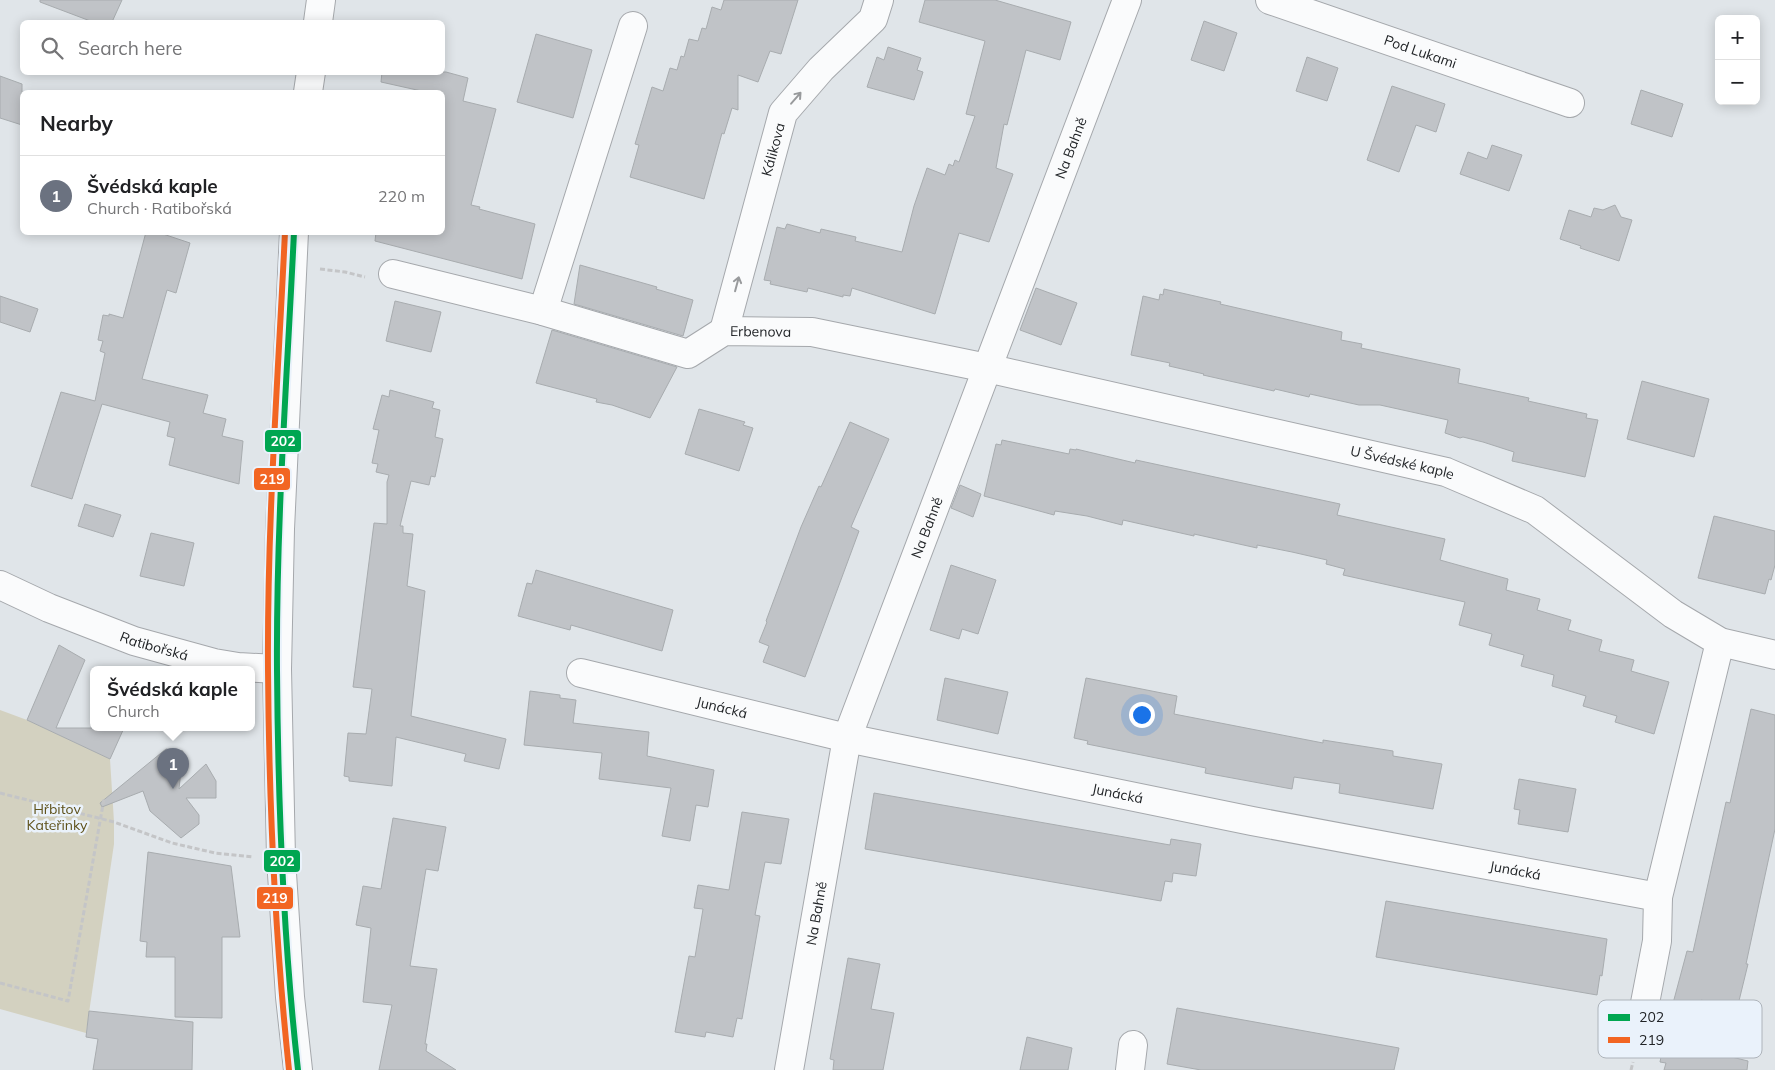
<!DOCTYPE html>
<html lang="en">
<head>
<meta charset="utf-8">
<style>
	:root { --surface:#fff; --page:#f6f6f6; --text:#202124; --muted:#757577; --line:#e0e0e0; --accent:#64686b }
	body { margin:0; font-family:Mulish,sans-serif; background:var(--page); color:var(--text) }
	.controls { position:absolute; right:15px; top:15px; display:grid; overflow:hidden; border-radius:8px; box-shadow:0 2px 12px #0003 }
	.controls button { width:45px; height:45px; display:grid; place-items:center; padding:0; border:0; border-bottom:1px solid var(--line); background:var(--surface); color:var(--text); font:25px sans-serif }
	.you { position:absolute; left:1141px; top:714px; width:18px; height:18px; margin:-12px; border:4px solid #fff; border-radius:50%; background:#1a73e8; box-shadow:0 0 0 8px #1a73e833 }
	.badge { display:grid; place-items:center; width:32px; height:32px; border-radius:50%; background:var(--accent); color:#fff; font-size:16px; font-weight:700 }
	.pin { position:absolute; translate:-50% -41px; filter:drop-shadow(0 1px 2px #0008) }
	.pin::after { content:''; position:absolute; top:26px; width:18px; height:15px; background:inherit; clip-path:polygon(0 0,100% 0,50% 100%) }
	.popup { position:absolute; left:90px; top:666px; width:165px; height:65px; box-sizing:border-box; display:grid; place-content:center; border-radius:8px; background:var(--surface); filter:drop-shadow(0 1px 4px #0005); font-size:16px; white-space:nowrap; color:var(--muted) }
	.popup b { font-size:19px; color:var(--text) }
	.popup::after { content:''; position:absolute; left:50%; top:100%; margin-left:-10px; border:10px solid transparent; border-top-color:var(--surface) }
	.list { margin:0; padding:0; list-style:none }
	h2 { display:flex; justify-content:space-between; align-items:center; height:65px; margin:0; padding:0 20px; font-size:21px }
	h2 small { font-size:16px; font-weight:400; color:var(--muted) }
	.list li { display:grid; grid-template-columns:32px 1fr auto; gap:15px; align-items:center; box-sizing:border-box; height:80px; padding:0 20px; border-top:1px solid var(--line) }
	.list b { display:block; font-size:19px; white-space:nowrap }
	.list p { margin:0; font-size:16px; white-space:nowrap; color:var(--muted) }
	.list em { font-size:16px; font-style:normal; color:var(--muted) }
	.icon { flex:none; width:28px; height:28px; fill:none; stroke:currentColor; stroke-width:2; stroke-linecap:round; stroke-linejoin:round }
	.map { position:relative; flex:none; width:1775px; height:1070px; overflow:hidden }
	.search { position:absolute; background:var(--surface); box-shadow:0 2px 12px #0003; left:20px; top:20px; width:425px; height:55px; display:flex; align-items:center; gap:12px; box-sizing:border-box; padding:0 18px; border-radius:8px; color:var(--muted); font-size:19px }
	.panel { position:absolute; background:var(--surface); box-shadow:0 2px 12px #0003; left:20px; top:90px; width:425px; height:145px; border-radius:8px }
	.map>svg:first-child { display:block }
	.green { fill:#d3d1c0 }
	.building { fill:#c0c3c7; stroke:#a8acaf }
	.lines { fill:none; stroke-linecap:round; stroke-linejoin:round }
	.street-casing { stroke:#a5a8ac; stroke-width:30 }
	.primary-casing { stroke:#a5a8ac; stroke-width:30 }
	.path { stroke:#c4c5c7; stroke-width:3; stroke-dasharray:5 2.5; stroke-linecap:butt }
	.street { stroke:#fafbfc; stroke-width:28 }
	.primary { stroke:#fafbfc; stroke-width:28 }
	.bus-1-casing { stroke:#eaf2fb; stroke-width:10 }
	.bus-2-casing { stroke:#eaf2fb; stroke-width:10 }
	.bus-1 { stroke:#00a651; stroke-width:6 }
	.bus-2 { stroke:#f26522; stroke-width:6 }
	.oneway { stroke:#989a9c }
	.labels { text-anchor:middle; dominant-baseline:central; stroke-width:5; stroke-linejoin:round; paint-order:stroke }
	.street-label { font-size:14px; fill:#212427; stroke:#eaf2fb }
	.park-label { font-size:14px; fill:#5e511a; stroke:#eaf2fb }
	.key { fill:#eaf2fb; stroke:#aeb4bb; stroke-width:1 }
	.key-label { font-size:14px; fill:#212427 }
	.line-badge { stroke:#eaf2fb; stroke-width:2 }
	.badge-label { font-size:14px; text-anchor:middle; font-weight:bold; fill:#fff }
</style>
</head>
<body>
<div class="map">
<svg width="1775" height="1070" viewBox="0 0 1775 1070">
	<rect width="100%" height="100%" fill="#e0e5e9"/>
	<!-- green -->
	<polygon class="green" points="0,710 27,720 110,759 114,822 114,844 86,1033 0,1009"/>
	<!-- building -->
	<g class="building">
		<polygon points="40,0 122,0 112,22 93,22 40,2"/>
		<polygon points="724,0 798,0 781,54 770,51 758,82 738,75 738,110 732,108 724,134 722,133 704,199 630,177 639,145 635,144 652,87 663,91 670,68 677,70 681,56 684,57 689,39 698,41 702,28 706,29 712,7 721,10"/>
		<polygon points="925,0 995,0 1071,22 1060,60 1026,50 1007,125 1004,124 996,168 1013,174 989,242 959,233 935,314 852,288 850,296 843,295 843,297 808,288 807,292 770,284 771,281 764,280 777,227 785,229 787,224 820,233 821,229 856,237 855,241 902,252 914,206 927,168 945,175 949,164 953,166 955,160 959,162 975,116 966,114 985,41 919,22"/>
		<polygon points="1204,21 1237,33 1224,71 1191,60"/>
		<polygon points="536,34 592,50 573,118 517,102"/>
		<polygon points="888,47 921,58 917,70 923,72 914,100 867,87 877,57 884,60"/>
		<polygon points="1307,57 1338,68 1327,101 1296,91"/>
		<polygon points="382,72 446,72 468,78 463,101 496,109 471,205 480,207 479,209 535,224 522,279 375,241 376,232 442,232 442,92 426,92 381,82"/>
		<polygon points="0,76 22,84 22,125 0,118"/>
		<polygon points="1392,86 1445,104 1436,132 1416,125 1399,172 1367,160"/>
		<polygon points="1641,90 1683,104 1672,137 1631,124"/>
		<polygon points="1492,145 1522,155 1509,191 1460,174 1468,152 1487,159"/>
		<polygon points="1615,205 1621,217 1632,220 1619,261 1580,248 1581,246 1560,239 1569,210 1591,217 1594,208 1603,210"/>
		<polygon points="146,232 157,232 190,243 176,293 167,290 142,379 208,395 203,413 226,419 222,436 243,441 239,484 169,465 175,438 167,436 170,422 102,404 72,499 31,486 61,392 95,401 105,353 100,351 103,341 98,340 103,315 109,316 109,314 123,318"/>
		<polygon points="580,265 657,287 656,289 693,300 683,336 574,304"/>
		<polygon points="1036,288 1077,303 1061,345 1020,330"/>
		<polygon points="1164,289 1221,302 1220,304 1342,332 1341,340 1362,344 1361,348 1460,369 1458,383 1529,398 1528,401 1587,414 1586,418 1598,420 1585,477 1512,461 1514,452 1483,442 1463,437 1460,438 1445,433 1448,420 1380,405 1359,405 1310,394 1309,397 1275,389 1274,391 1203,375 1204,374 1169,366 1170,363 1131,355 1143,296 1159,300 1160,294 1163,295"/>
		<polygon points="0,296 38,309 30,332 0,322"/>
		<polygon points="395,301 441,312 431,352 386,341"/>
		<polygon points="552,330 677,367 650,418 612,405 596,402 597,399 536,383"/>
		<polygon points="1642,381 1709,399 1694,457 1627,439"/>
		<polygon points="390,390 434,402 432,408 440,410 435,437 443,439 435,477 431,476 429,485 411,481 400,526 403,526 403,533 413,534 407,586 425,591 411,716 506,739 499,769 464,761 466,754 396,737 392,786 349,781 349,777 344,776 348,733 366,734 372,689 353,687 374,523 387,524 387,482 389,475 376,472 378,464 372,463 379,430 373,429 382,395 389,397"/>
		<polygon points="699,409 745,422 743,425 753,428 739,471 685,454"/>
		<polygon points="850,422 889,439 851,527 859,531 805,677 763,662 769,646 759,642 767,622 766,621 801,527 819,486 821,487"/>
		<polygon points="1002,440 1069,454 1070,449 1076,450 1076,449 1135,463 1136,460 1340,504 1337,515 1445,539 1440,560 1508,579 1506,590 1540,599 1537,610 1571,620 1568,630 1602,640 1599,651 1634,660 1631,671 1669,682 1654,734 1615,722 1617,716 1583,706 1586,696 1552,686 1554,675 1521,666 1524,655 1489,645 1492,634 1459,625 1465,602 1343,575 1345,569 1326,564 1327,560 1292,552 1257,545 1257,548 1194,534 1194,536 1123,520 1122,525 1087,516 1055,511 1054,515 984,496 996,444 1001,445"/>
		<polygon points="960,485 981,494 973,517 951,508"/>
		<polygon points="85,504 121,515 113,537 78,526"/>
		<polygon points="1714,516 1775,531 1775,565 1771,580 1769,579 1765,594 1698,578"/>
		<polygon points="151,533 194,543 184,586 140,576"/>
		<polygon points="951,565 996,580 978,634 962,629 959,639 930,630"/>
		<polygon points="536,570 673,610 662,651 571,625 570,630 518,616 527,583 532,584"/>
		<polygon points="59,645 85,660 56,728 124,728 110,759 27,720"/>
		<polygon points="945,678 1008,692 998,734 937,720"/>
		<polygon points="1086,678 1177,696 1174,714 1323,743 1323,740 1393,751 1393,756 1442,764 1433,809 1339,793 1340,784 1294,777 1292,789 1205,773 1206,768 1087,744 1088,741 1074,738"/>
		<polygon points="530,691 560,695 560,698 576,700 573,723 649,732 647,756 714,770 708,807 696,805 690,841 662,836 671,788 599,779 602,753 524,745"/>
		<polygon points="1751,709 1775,715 1775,829 1746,964 1748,964 1737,1009 1701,1000 1691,1047 1748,1061 1747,1070 1664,1070 1666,1063 1660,1062 1668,1022 1687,951 1693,952 1726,802 1730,803"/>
		<polygon points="166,749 183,751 179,789 206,764 216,781 216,798 186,798 199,815 199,824 181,838 150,811 143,791 102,807 100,803"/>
		<polygon points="1519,779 1576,789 1568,832 1518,824 1520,810 1514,809"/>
		<polygon points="874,793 1170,845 1171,839 1201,844 1196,876 1173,873 1172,882 1165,881 1161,901 865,849"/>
		<polygon points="742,812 789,819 781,864 765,862 755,915 760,916 742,1019 737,1018 733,1037 706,1032 705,1037 675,1032 689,956 695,957 703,909 694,908 698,885 729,890"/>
		<polygon points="393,818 446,827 438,871 426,869 410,966 437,969 425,1044 427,1044 426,1051 456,1070 379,1070 392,1005 363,1002 371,928 356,925 363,886 381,889"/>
		<polygon points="148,852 231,866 240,937 222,937 222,1018 175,1017 175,957 146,957 147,942 140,941"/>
		<polygon points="1386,901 1607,939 1602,976 1600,975 1597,995 1376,957"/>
		<polygon points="848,958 880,964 871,1009 894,1013 883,1070 833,1070 834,1060 830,1059"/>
		<polygon points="1177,1008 1399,1048 1394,1070 1201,1070 1167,1064"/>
		<polygon points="89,1011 193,1022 192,1070 93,1070 98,1039 86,1037"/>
		<polygon points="1027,1037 1072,1048 1068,1070 1020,1070"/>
	</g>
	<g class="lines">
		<!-- street casing -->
		<g class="street-casing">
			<g id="street">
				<path id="s1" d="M1270,0L1570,103"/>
				<path id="s2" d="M393,274L543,311L688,354L724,331L812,332L987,368L1446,472L1535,510L1673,614L1720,642L1775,655"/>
				<polyline points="543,311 633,26"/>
				<path id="s3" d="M724,331L783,113L821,69L873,19L879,0"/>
				<path id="s4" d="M581,673L847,738L1252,821L1658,897"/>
				<polyline points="1639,1034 1657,941 1658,897 1720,642"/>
				<path id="s5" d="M789,1070L847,738L1127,0"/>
				<polyline points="1130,1070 1133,1045"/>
			</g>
		</g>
		<!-- primary casing -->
		<g class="primary-casing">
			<g id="primary">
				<polyline points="318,22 321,0"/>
				<polyline points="308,92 311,72"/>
				<polyline points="294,232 280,529 277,669 281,858 290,997 298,1070"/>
				<path id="s6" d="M0,585L49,608L134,641L214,663L238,667L277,669"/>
			</g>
		</g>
		<!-- path -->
		<g class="path">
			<polyline points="320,269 345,272 365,277"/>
			<polyline points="0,793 114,822 172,843 215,853 253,857"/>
			<polyline points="0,983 68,1001 104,799"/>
			<polyline points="1631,1070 1633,1062"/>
		</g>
		<!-- street -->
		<use href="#street" class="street"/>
		<!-- primary -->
		<use href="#primary" class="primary"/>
		<!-- bus-1 casing -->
		<g class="bus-1-casing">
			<path id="bus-1" d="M294,232C287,378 276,525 277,670C278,804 283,937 298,1070"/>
		</g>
		<!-- bus-2 casing -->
		<g class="bus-2-casing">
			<path id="bus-2" d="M285,232C278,378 267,525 268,670C269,804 275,937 289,1070"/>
		</g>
		<!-- bus-1 -->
		<use href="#bus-1" class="bus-1"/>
		<!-- bus-2 -->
		<use href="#bus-2" class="bus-2"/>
	</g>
	<!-- one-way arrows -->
	<defs><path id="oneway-shaft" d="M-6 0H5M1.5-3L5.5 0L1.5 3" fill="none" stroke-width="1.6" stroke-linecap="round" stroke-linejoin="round" transform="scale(1.25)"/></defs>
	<g class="oneway">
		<use href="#oneway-shaft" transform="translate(796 98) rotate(-49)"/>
		<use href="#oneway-shaft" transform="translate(737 284) rotate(-75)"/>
	</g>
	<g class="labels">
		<!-- street labels -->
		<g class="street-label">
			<text stroke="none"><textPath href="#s1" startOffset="159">Pod Lukami</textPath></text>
			<text stroke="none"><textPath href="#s5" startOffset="968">Na Bahně</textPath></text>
			<text stroke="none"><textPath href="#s3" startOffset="188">Kálikova</textPath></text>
			<text stroke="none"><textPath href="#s2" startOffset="385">Erbenova</textPath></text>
			<text stroke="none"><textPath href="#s2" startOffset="1041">U Švédské kaple</textPath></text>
			<text stroke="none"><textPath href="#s5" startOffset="562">Na Bahně</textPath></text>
			<text stroke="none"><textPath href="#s6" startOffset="166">Ratibořská</textPath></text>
			<text stroke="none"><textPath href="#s4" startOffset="145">Junácká</textPath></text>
			<text stroke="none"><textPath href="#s4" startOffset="550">Junácká</textPath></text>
			<text stroke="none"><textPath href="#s4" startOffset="955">Junácká</textPath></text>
			<text stroke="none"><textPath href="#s5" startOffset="159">Na Bahně</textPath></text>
		</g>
		<!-- park labels -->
		<g class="park-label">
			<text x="57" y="809">Hřbitov<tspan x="57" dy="16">Kateřinky</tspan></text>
		</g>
	</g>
	<!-- legend -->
	<rect x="1598" y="1000" width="164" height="58" rx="8" class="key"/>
	<rect x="1608" y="1014" width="22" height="7" fill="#00a651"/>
	<rect x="1608" y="1037" width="22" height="6" fill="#f26522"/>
	<g class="key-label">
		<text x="1639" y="1022">202</text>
		<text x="1639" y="1045">219</text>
	</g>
	<g class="line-badge">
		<rect x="264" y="429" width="38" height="24" rx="5" fill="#00a651"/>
		<rect x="253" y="467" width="38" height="24" rx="5" fill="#f26522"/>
		<rect x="263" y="849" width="38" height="24" rx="5" fill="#00a651"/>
		<rect x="256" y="886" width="38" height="24" rx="5" fill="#f26522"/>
	</g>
	<g class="badge-label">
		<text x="283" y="446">202</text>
		<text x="272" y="484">219</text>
		<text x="282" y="866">202</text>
		<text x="275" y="903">219</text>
	</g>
</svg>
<div class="controls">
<button>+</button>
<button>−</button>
</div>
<div class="you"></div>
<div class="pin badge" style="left:173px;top:789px;background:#6b7280">1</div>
<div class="popup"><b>Švédská kaple</b>Church</div>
<div class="search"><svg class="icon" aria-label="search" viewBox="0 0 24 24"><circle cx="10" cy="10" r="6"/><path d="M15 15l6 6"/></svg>Search here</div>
<section class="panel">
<h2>Nearby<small></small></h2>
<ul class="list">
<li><span class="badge" style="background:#6b7280">1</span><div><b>Švédská kaple</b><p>Church · Ratibořská</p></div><em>220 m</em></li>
</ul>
</section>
</div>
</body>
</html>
